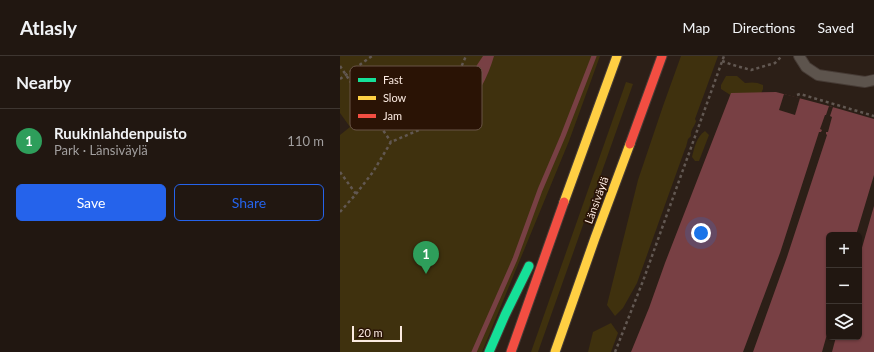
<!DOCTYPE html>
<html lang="en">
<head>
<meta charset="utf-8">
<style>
	:root { --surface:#211711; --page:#2d241f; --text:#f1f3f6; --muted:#a29f9f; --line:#3e3631; --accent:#2563eb }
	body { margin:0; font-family:Lato,sans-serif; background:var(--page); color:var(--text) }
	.controls { position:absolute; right:12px; bottom:12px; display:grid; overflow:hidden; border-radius:6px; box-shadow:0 1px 3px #0004 }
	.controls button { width:36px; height:36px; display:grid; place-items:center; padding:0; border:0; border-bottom:1px solid var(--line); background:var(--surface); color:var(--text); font:20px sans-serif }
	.scale { position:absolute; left:12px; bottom:10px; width:50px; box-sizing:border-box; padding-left:4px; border:2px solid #fbeae1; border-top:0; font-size:11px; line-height:14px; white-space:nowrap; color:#fbeae1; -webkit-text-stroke:3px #2a1305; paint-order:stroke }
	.you { position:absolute; left:361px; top:177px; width:14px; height:14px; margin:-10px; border:3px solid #fff; border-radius:50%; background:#1a73e8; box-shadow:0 0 0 6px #1a73e833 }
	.badge { display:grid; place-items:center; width:26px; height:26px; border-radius:50%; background:var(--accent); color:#fff; font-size:13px; font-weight:700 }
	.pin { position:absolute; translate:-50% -33px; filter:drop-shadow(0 1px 2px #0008) }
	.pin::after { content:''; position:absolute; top:21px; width:14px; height:12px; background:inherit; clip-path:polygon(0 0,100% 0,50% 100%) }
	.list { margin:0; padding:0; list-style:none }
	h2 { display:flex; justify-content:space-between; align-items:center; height:52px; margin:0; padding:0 16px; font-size:17px }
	h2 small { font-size:13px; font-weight:400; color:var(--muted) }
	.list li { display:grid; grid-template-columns:26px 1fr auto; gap:12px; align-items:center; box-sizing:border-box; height:64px; padding:0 16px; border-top:1px solid var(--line) }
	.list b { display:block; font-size:15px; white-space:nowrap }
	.list p { margin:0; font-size:13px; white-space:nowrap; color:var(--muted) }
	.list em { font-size:13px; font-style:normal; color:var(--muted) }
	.actions { display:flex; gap:8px; padding:12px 16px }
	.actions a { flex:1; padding:9px 0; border:1px solid var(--accent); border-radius:6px; text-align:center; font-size:14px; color:var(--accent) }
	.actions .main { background:var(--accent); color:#fff }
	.icon { flex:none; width:22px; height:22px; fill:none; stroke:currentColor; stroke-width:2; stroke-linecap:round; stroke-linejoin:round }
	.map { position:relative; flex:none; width:534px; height:296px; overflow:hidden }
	header { display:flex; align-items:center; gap:24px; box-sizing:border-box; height:56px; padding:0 20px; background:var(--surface); border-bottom:1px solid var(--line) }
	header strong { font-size:19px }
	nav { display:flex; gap:22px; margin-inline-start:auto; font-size:14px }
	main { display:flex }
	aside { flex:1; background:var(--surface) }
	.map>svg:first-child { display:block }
	.green { fill:#3f310e }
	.water { fill:#784044; fill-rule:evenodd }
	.pier { fill:#2c1f17 }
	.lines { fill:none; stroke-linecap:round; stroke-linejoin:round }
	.stream { stroke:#784044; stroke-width:5 }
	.lane-casing { stroke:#463b35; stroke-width:12 }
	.fast-casing { stroke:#463b35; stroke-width:11 }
	.slow-casing { stroke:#463b35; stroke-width:11 }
	.jam-casing { stroke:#463b35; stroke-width:11 }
	.path { stroke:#625852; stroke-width:2.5; stroke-dasharray:3 3; stroke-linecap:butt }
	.lane { stroke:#5d544d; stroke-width:10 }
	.fast { stroke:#16e098; stroke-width:9 }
	.slow { stroke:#ffcf43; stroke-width:9 }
	.jam { stroke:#f24e42; stroke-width:9 }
	.labels { text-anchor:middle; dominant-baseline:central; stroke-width:3.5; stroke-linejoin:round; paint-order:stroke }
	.street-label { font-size:11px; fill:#fbeae1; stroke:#2a1305 }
	.key { fill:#2a1305; stroke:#695447; stroke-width:1 }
	.key-label { font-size:11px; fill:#fbeae1 }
</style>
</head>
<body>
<header>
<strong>Atlasly</strong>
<nav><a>Map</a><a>Directions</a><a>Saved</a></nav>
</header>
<main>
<aside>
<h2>Nearby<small></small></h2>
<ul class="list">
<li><span class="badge" style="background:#2e9e5b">1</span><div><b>Ruukinlahdenpuisto</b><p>Park · Länsiväylä</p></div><em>110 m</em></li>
</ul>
<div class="actions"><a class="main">Save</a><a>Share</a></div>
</aside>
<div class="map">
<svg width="534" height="296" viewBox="0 0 534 296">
	<rect width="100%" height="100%" fill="#2c1f17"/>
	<!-- green -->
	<g class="green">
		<polygon points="0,0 260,0 229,85 142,296 0,296 0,79 10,71 0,57"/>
		<path d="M341,0H378L355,63L356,65C355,70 350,74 351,80L348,83L346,91L345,93L297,227L283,252L275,260L267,249L298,124L323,50Z"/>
		<path d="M386,20H397L405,27C412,26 417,26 423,29V33L420,40H392L381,33V29Z"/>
		<polygon points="286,26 293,28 198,296 191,296"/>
		<path d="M365,75L369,79L359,105H355L352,101C354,92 357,80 365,75Z"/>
		<polygon points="271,267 278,277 271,296 248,296 253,276"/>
	</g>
	<!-- water -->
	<g class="water">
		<path d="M143,0H154C148,20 138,44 118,53L107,48L110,38L129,21Z"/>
		<path d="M436,36L489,50L534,63V296H291L309,252L325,207L391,37ZM489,179H519V281H489Z"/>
	</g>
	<!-- pier -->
	<g class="pier">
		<polygon points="444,38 460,42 455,59 439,54"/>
		<polygon points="489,50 493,51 490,60 492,61 488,76 486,76 486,78 487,79 447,201 413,296 403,296 440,197 479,76 481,76 482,74 480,73 485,59 486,59"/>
		<polygon points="534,119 534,150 519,202 519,179 516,179"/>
		<polygon points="489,271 489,281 496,281 492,296 482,296"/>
	</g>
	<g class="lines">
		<!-- stream -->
		<polyline class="stream" points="134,296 175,203 200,134 223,80 254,0"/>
		<!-- lane casing -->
		<g class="lane-casing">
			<polyline id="lane" points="459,0 466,11 478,19 525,26 534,24"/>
		</g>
		<!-- fast casing -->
		<g class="fast-casing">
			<polyline id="fast" points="149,296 165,259 189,210"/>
		</g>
		<!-- slow casing -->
		<g class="slow-casing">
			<g id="slow">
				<polyline points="224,146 277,0"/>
				<polyline points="215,296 255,182 290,88"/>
			</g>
		</g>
		<!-- jam casing -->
		<g class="jam-casing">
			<g id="jam">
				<polyline points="290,88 322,0"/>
				<polyline points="171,296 224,146"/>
			</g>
		</g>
		<!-- path -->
		<g class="path">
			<polyline points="382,5 393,9 411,14 435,7 442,0"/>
			<polyline points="0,10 51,86"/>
			<polyline points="0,23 32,0"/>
			<polyline points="457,39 460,38 534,60"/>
			<polyline points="0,116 16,138"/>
			<polyline points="0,156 16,138 33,116 51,86 79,74 90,64 93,45 102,33 116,23 126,0"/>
			<polyline points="275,296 303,225 384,0"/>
		</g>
		<!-- lane -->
		<use href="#lane" class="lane"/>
		<!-- fast -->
		<use href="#fast" class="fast"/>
		<!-- slow -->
		<use href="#slow" class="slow"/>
		<!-- jam -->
		<use href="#jam" class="jam"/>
	</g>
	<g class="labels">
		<!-- street labels -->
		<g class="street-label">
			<text transform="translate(256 144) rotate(-70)">Länsiväylä</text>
		</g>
	</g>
	<!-- legend -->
	<rect x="10" y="10" width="132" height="64" rx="6" class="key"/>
	<rect x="18" y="22" width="18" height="4" fill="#16e098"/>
	<rect x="18" y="40" width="18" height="4" fill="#ffcf43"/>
	<rect x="18" y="58" width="18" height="4" fill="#f24e42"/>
	<g class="key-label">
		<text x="43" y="28">Fast</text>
		<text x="43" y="46">Slow</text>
		<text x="43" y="64">Jam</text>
	</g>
</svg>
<div class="controls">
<button>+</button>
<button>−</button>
<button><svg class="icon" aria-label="layers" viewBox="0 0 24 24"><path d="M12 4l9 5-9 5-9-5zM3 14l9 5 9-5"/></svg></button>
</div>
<div class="scale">20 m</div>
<div class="you"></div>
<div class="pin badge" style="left:86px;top:218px;background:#2e9e5b">1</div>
</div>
</main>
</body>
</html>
